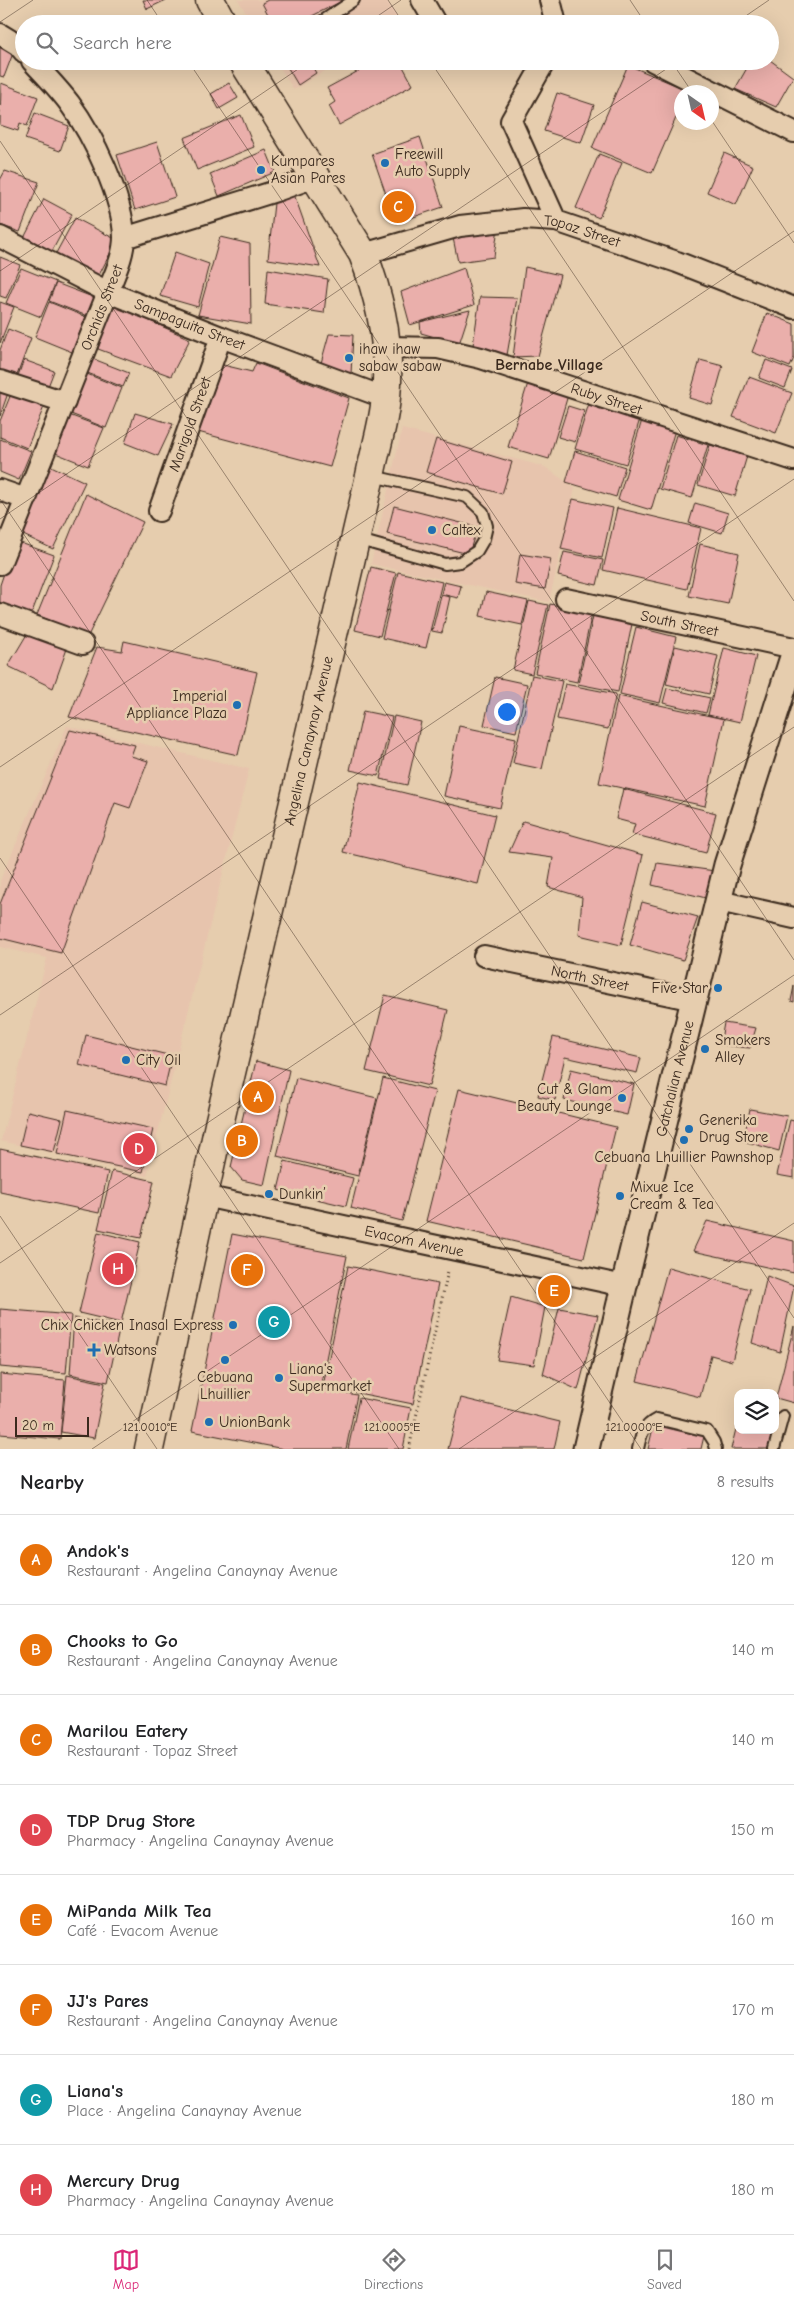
<!DOCTYPE html>
<html lang="en">
<head>
<meta charset="utf-8">
<style>
	:root { --surface:#fff; --page:#f6f6f6; --text:#202124; --muted:#757577; --line:#e0e0e0; --accent:#db2777 }
	body { margin:0; font-family:"Comic Neue",sans-serif; background:var(--page); color:var(--text) }
	.controls { position:absolute; right:15px; bottom:15px; display:grid; overflow:hidden; border-radius:10px; box-shadow:0 5px 20px #0002 }
	.controls button { width:45px; height:45px; display:grid; place-items:center; padding:0; border:0; border-bottom:1px solid var(--line); background:var(--surface); color:var(--text); font:25px sans-serif }
	.compass { position:absolute; left:674px; top:85px; width:45px; height:45px; border-radius:50%; background:var(--surface); box-shadow:0 5px 20px #0002; rotate:146deg }
	.scale { position:absolute; left:15px; bottom:12px; width:74px; box-sizing:border-box; padding-left:5px; border:2px solid #3b2a1e; border-top:0; font-size:14px; line-height:18px; white-space:nowrap; color:#3b2a1e; -webkit-text-stroke:4px #e6cdae; paint-order:stroke }
	.you { position:absolute; left:506px; top:711px; width:18px; height:18px; margin:-12px; border:4px solid #fff; border-radius:50%; background:#1a73e8; box-shadow:0 0 0 8px #1a73e833 }
	.badge { display:grid; place-items:center; width:32px; height:32px; border-radius:50%; background:var(--accent); color:#fff; font-size:16px; font-weight:700 }
	.pin { position:absolute; translate:-50% -50%; border:2px solid #fff; box-shadow:0 1px 5px #0006 }
	.list { margin:0; padding:0; list-style:none }
	h2 { display:flex; justify-content:space-between; align-items:center; height:65px; margin:0; padding:0 20px; font-size:21px }
	h2 small { font-size:16px; font-weight:400; color:var(--muted) }
	.list li { display:grid; grid-template-columns:32px 1fr auto; gap:15px; align-items:center; box-sizing:border-box; height:90px; padding:0 20px; border-top:1px solid var(--line) }
	.list b { display:block; font-size:19px; white-space:nowrap }
	.list p { margin:0; font-size:16px; white-space:nowrap; color:var(--muted) }
	.list em { font-size:16px; font-style:normal; color:var(--muted) }
	.icon { flex:none; width:28px; height:28px; fill:none; stroke:currentColor; stroke-width:2; stroke-linecap:round; stroke-linejoin:round }
	.map { position:relative; flex:none; width:794px; height:1449px; overflow:hidden }
	.search { position:absolute; background:var(--surface); box-shadow:0 5px 20px #0002; left:15px; right:15px; top:15px; height:55px; display:flex; align-items:center; gap:12px; box-sizing:border-box; padding:0 18px; border-radius:28px; color:var(--muted); font-size:19px }
	.sheet { height:785px; background:var(--surface) }
	nav { display:flex; justify-content:space-around; align-items:center; box-sizing:border-box; height:70px; border-top:1px solid var(--line); background:var(--surface); font-size:14px; color:var(--muted) }
	nav a { display:grid; justify-items:center; gap:2px }
	nav .on { color:var(--accent) }
	.map>svg:first-child { display:block }
	.built { fill:#e7c4ad }
	.building { fill:#eaafab; stroke:#3b2a1e }
	.lines { fill:none; stroke-linecap:round; stroke-linejoin:round }
	.service-casing { stroke:#3b2a1e; stroke-width:14 }
	.minor-casing { stroke:#3b2a1e; stroke-width:24 }
	.tertiary-casing { stroke:#3b2a1e; stroke-width:29 }
	.secondary-casing { stroke:#3b2a1e; stroke-width:31 }
	.path { stroke:#3b2a1e; stroke-width:3; stroke-dasharray:1 4; stroke-linecap:butt }
	.service { stroke:#e6cdae; stroke-width:10 }
	.minor { stroke:#e6cdae; stroke-width:20 }
	.tertiary { stroke:#e6cdae; stroke-width:25 }
	.secondary { stroke:#e6cdae; stroke-width:28 }
	.ticks { fill:none; stroke:#3b2a1e; stroke-width:1; stroke-opacity:0.45 }
	.poi-dot { fill:#1f6fb2; stroke:#e6cdae; stroke-width:2 }
	.labels { text-anchor:middle; dominant-baseline:central; stroke-width:5; stroke-linejoin:round; paint-order:stroke }
	.poi-label { font-size:15px; fill:#3b2a1e; stroke:#e6cdae; text-anchor:start }
	.street-label { font-size:15px; fill:#3b2a1e; stroke:#e6cdae }
	.neighbourhood-label { font-size:16px; font-weight:bold; fill:#3b2a1e; stroke:#e6cdae }
	.ticks-label { font-size:12px; text-anchor:middle; fill:#3b2a1e; stroke:#e6cdae; stroke-width:5; stroke-linejoin:round; paint-order:stroke }
</style>
</head>
<body>
<div class="map">
<svg width="794" height="1449" viewBox="0 0 794 1449">
	<rect width="100%" height="100%" fill="#e6cdae"/>
	<filter id="ink" filterUnits="userSpaceOnUse"><feTurbulence type="fractalNoise" baseFrequency=".02" numOctaves="2"/><feDisplacementMap in="SourceGraphic" scale="10" xChannelSelector="R" yChannelSelector="G"/><feConvolveMatrix kernelMatrix="1 2 1 2 8 2 1 2 1" color-interpolation-filters="sRGB"/></filter>
	<g filter="url(#ink)">
		<!-- built -->
		<g class="built">
			<polygon points="238,0 387,0 401,24 253,24"/>
			<polygon points="276,61 341,61 294,90"/>
			<polygon points="402,429 545,467 575,488 549,602 371,564"/>
			<polygon points="67,726 249,769 147,1176 1,1141 47,958 0,947 0,881"/>
		</g>
		<!-- building -->
		<g class="building">
			<polygon points="143,0 166,0 147,9"/>
			<polygon points="268,0 344,0 296,24 273,24 262,3"/>
			<polygon points="0,42 15,48 4,77 0,76"/>
			<polygon points="770,60 793,77 776,107 735,89 751,61"/>
			<polygon points="287,61 309,61 316,73 298,85 285,63"/>
			<polygon points="377,61 400,61 413,85 339,125 329,106 335,102 327,88"/>
			<polygon points="628,65 687,90 686,92 682,92 682,104 652,173 592,148"/>
			<polygon points="1,83 38,97 27,126 20,123 18,131 0,125"/>
			<polygon points="229,83 238,98 219,109 211,94"/>
			<polygon points="557,93 594,105 581,143 544,131"/>
			<polygon points="35,113 69,126 60,151 25,139"/>
			<polygon points="241,115 254,147 197,170 184,138"/>
			<polygon points="420,137 443,207 396,223 372,154"/>
			<polygon points="157,142 175,197 135,210 117,155"/>
			<polygon points="266,150 275,172 219,196 210,174"/>
			<polygon points="724,153 753,166 736,205 707,192"/>
			<polygon points="599,154 622,163 599,218 576,208"/>
			<polygon points="5,171 39,182 20,232 0,225 0,180"/>
			<polygon points="294,194 320,267 268,259 274,203"/>
			<polygon points="44,199 72,214 51,253 24,238"/>
			<polygon points="75,218 117,240 98,277 55,255"/>
			<polygon points="498,227 494,257 458,262 452,233"/>
			<polygon points="220,237 250,244 251,324 198,315"/>
			<polygon points="175,252 209,264 198,307 160,296"/>
			<polygon points="0,257 20,265 6,298 0,296"/>
			<polygon points="525,267 560,275 538,356 513,357"/>
			<polygon points="21,268 56,282 41,317 6,303"/>
			<polygon points="464,268 474,305 410,325 401,292"/>
			<polygon points="268,269 328,279 324,313 265,304"/>
			<polygon points="56,283 95,298 87,316 49,301"/>
			<polygon points="480,297 517,298 507,355 473,345"/>
			<polygon points="0,302 14,307 0,343"/>
			<polygon points="49,302 86,317 72,352 35,337"/>
			<polygon points="110,303 190,339 171,376 98,349"/>
			<polygon points="470,310 459,344 421,333 420,322"/>
			<polygon points="767,313 794,324 794,358 790,367 752,352"/>
			<polygon points="8,329 31,338 16,378 0,372 0,350"/>
			<polygon points="329,334 353,335 351,374 321,363"/>
			<polygon points="91,358 129,373 123,387 85,372"/>
			<polygon points="24,360 54,371 47,389 17,378"/>
			<polygon points="700,360 723,366 712,405 689,398"/>
			<polygon points="766,360 792,370 785,388 759,378"/>
			<polygon points="256,363 349,398 330,467 198,432 223,365 252,372"/>
			<polygon points="87,374 122,388 106,428 71,414"/>
			<polygon points="749,377 792,393 776,433 733,417"/>
			<polygon points="528,383 568,395 549,459 508,447"/>
			<polygon points="0,387 9,390 0,416"/>
			<polygon points="13,389 46,402 27,448 0,437 0,421"/>
			<polygon points="589,403 640,419 626,464 575,449"/>
			<polygon points="568,406 584,411 575,442 558,437"/>
			<polygon points="135,413 173,424 158,456 125,443"/>
			<polygon points="69,415 104,428 88,466 53,452"/>
			<polygon points="642,420 675,430 651,510 618,500"/>
			<polygon points="676,435 708,445 692,498 660,489"/>
			<polygon points="0,439 31,451 19,480 0,472"/>
			<polygon points="436,439 512,462 502,494 426,472"/>
			<polygon points="710,445 747,456 735,496 698,485"/>
			<polygon points="575,451 625,467 616,497 566,482"/>
			<polygon points="49,465 85,482 53,549 21,534"/>
			<polygon points="86,494 143,522 88,636 37,615"/>
			<polygon points="573,499 613,508 602,558 561,549"/>
			<polygon points="695,503 728,513 722,533 689,523"/>
			<polygon points="394,506 477,527 469,554 387,534"/>
			<polygon points="617,508 701,528 687,589 603,570"/>
			<polygon points="15,541 54,555 31,615 0,605 0,585"/>
			<polygon points="700,544 739,553 728,604 689,596"/>
			<polygon points="564,552 603,560 597,585 558,576"/>
			<polygon points="520,554 551,559 545,589 515,584"/>
			<polygon points="371,567 396,573 380,636 355,630"/>
			<polygon points="398,572 442,582 426,648 382,638"/>
			<polygon points="444,582 461,586 458,598 441,594"/>
			<polygon points="486,592 528,601 522,625 480,616"/>
			<polygon points="441,595 450,597 442,633 432,631"/>
			<polygon points="529,601 548,605 532,674 513,670"/>
			<polygon points="550,604 592,613 577,682 535,673"/>
			<polygon points="593,616 632,624 618,692 578,684"/>
			<polygon points="636,627 676,637 660,703 620,694"/>
			<polygon points="30,629 68,646 53,688 8,666"/>
			<polygon points="124,641 257,672 238,755 69,717 97,647 122,651"/>
			<polygon points="675,646 718,656 709,694 666,684"/>
			<polygon points="724,648 756,656 740,722 708,715"/>
			<polygon points="532,675 562,681 542,769 513,763"/>
			<polygon points="495,677 527,684 516,732 484,725"/>
			<polygon points="565,684 616,694 608,729 557,719"/>
			<polygon points="667,688 710,698 706,713 663,703"/>
			<polygon points="618,696 724,719 705,806 599,783"/>
			<polygon points="363,711 392,717 378,776 350,770"/>
			<polygon points="394,716 421,722 407,785 380,779"/>
			<polygon points="459,726 516,738 500,808 444,796"/>
			<polygon points="70,730 135,745 131,756 148,761 130,808 115,803 61,953 0,938 0,904"/>
			<polygon points="360,782 495,815 478,884 343,852"/>
			<polygon points="623,789 716,813 706,853 632,834 635,824 616,819"/>
			<polygon points="523,821 643,855 621,945 579,935 582,897 548,887 553,858 509,852"/>
			<polygon points="657,863 715,871 706,898 652,885"/>
			<polygon points="642,902 698,917 683,960 630,945"/>
			<polygon points="794,986 794,1002 791,1001"/>
			<polygon points="385,995 448,1010 429,1086 366,1071"/>
			<polygon points="724,1023 756,1028 750,1048 720,1045"/>
			<polygon points="86,1035 172,1056 165,1086 79,1065"/>
			<polygon points="553,1037 641,1058 637,1073 565,1057 555,1100 538,1096"/>
			<polygon points="256,1061 289,1070 264,1185 242,1180 231,1167"/>
			<polygon points="571,1069 634,1084 627,1115 564,1100"/>
			<polygon points="296,1078 377,1098 358,1176 277,1156"/>
			<polygon points="383,1078 435,1091 402,1221 351,1208"/>
			<polygon points="459,1089 616,1127 584,1258 426,1221"/>
			<polygon points="750,1109 787,1116 779,1151 743,1141"/>
			<polygon points="67,1110 153,1129 143,1172 57,1154"/>
			<polygon points="28,1111 62,1119 54,1152 20,1145"/>
			<polygon points="790,1120 794,1121 794,1178 777,1175"/>
			<polygon points="0,1149 108,1172 99,1213 0,1192"/>
			<polygon points="285,1161 353,1178 346,1206 278,1190"/>
			<polygon points="112,1171 154,1181 141,1238 98,1229"/>
			<polygon points="707,1221 794,1241 794,1273 693,1251"/>
			<polygon points="98,1232 140,1242 121,1323 79,1313"/>
			<polygon points="232,1234 347,1256 320,1388 357,1395 346,1449 284,1449 192,1431"/>
			<polygon points="348,1266 438,1284 413,1404 323,1386"/>
			<polygon points="668,1267 750,1289 732,1361 711,1355 700,1397 637,1381"/>
			<polygon points="767,1276 794,1286 780,1352 752,1343"/>
			<polygon points="511,1297 545,1307 534,1365 497,1360"/>
			<polygon points="559,1308 598,1315 578,1390 543,1374"/>
			<polygon points="0,1309 71,1315 66,1373 0,1367"/>
			<polygon points="74,1318 120,1326 108,1382 70,1374"/>
			<polygon points="794,1326 794,1403 776,1398"/>
			<polygon points="0,1374 65,1380 60,1439 0,1434"/>
			<polygon points="67,1375 105,1383 94,1438 61,1432"/>
			<polygon points="359,1398 411,1408 403,1449 348,1449"/>
			<polygon points="461,1398 560,1422 554,1449 448,1449"/>
			<polygon points="738,1421 738,1430 773,1430 768,1449 731,1449"/>
			<polygon points="654,1424 704,1436 701,1449 648,1449"/>
		</g>
		<g class="lines">
			<!-- service casing -->
			<g class="service-casing">
				<g id="service">
					<polyline points="318,24 354,0"/>
					<polyline points="356,539 445,564 460,562 477,551 484,539 487,526 483,512 467,497 372,476"/>
					<path d="M638,1449C641,1434 643,1426 657,1419L707,1431L714,1442L716,1449"/>
					<polyline points="774,1449 783,1416"/>
				</g>
			</g>
			<!-- minor casing -->
			<g class="minor-casing">
				<g id="minor">
					<polyline points="422,0 436,24"/>
					<polyline points="550,0 556,24"/>
					<polyline points="0,34 18,45 24,52"/>
					<polyline points="545,61 511,121 556,221"/>
					<polyline points="653,61 794,132"/>
					<path id="s1" d="M0,237L108,292L221,337L386,398"/>
					<polyline points="124,238 276,191 315,177"/>
					<path id="s2" d="M363,254L460,226L523,219L556,221L677,262L794,308"/>
					<path id="s3" d="M388,347L438,348L481,358L794,460"/>
					<polyline points="0,381 65,402"/>
					<polyline points="0,490 26,499"/>
					<path id="s4" d="M159,511L221,337"/>
					<path id="s5" d="M0,564L108,292C114,275 124,256 124,237C123,198 93,135 70,104C59,89 45,75 32,61"/>
					<path id="s6" d="M566,599L794,648"/>
					<polyline points="0,614 83,644"/>
					<polyline points="719,901 794,918"/>
					<path id="s7" d="M484,956L694,1000"/>
					<path id="s8" d="M204,1196L624,1286"/>
				</g>
			</g>
			<!-- tertiary casing -->
			<g class="tertiary-casing">
				<g id="tertiary">
					<path id="s9" d="M586,1449L624,1286L727,865L794,654"/>
				</g>
			</g>
			<!-- secondary casing -->
			<g class="secondary-casing">
				<g id="secondary">
					<polyline points="210,0 223,24"/>
					<path id="s10" d="M149,1449L220,1120L370,476C375,450 384,423 386,397C391,347 381,300 363,254L243,61"/>
				</g>
			</g>
			<!-- path -->
			<polyline class="path" points="409,1449 448,1271"/>
			<!-- service -->
			<use href="#service" class="service"/>
			<!-- minor -->
			<use href="#minor" class="minor"/>
			<!-- tertiary -->
			<use href="#tertiary" class="tertiary"/>
			<!-- secondary -->
			<use href="#secondary" class="secondary"/>
		</g>
	</g>
	<!-- ticks -->
	<path class="ticks" d="M147,0L163,24M388,0L404,24M630,0L646,24M0,22L33,0M366,24L401,0M734,24L769,0M188,61L794,960M430,61L794,601M671,61L692,92M712,121L794,243M0,141L794,1318M0,271L310,61M0,499L641,1449M0,519L678,61M0,767L794,231M0,858L399,1449M0,1015L794,479M0,1216L157,1449M0,1263L794,727M92,1449L794,975M459,1449L794,1223"/>
	<!-- markers -->
	<g class="poi-dot">
		<circle cx="385" cy="163" r="5"/>
		<circle cx="261" cy="170" r="5"/>
		<circle cx="349" cy="358" r="5"/>
		<circle cx="432" cy="530" r="5"/>
		<circle cx="237" cy="705" r="5"/>
		<circle cx="718" cy="988" r="5"/>
		<circle cx="705" cy="1049" r="5"/>
		<circle cx="126" cy="1060" r="5"/>
		<circle cx="622" cy="1098" r="5"/>
		<circle cx="689" cy="1129" r="5"/>
		<circle cx="684" cy="1140" r="5"/>
		<circle cx="269" cy="1194" r="5"/>
		<circle cx="620" cy="1196" r="5"/>
		<circle cx="233" cy="1325" r="5"/>
		<path d="M91.5 1342.5h5v5h5v5h-5v5h-5v-5h-5v-5h5z"/>
		<circle cx="225" cy="1360" r="5"/>
		<circle cx="279" cy="1378" r="5"/>
		<circle cx="209" cy="1422" r="5"/>
	</g>
	<g class="labels">
		<!-- poi labels -->
		<g class="poi-label">
			<text x="395" y="154">Freewill<tspan x="395" dy="17">Auto Supply</tspan></text>
			<text x="271" y="161">Kumpares<tspan x="271" dy="17">Asian Pares</tspan></text>
			<text x="359" y="349">ihaw ihaw<tspan x="359" dy="17">sabaw sabaw</tspan></text>
			<text x="442" y="530">Caltex</text>
			<text x="227" y="696" text-anchor="end">Imperial<tspan x="227" dy="17">Appliance Plaza</tspan></text>
			<text x="708" y="988" text-anchor="end">Five Star</text>
			<text x="715" y="1040">Smokers<tspan x="715" dy="17">Alley</tspan></text>
			<text x="136" y="1060">City Oil</text>
			<text x="612" y="1089" text-anchor="end">Cut &amp; Glam<tspan x="612" dy="17">Beauty Lounge</tspan></text>
			<text x="699" y="1120">Generika<tspan x="699" dy="17">Drug Store</tspan></text>
			<text x="684" y="1157" text-anchor="middle">Cebuana Lhuillier Pawnshop</text>
			<text x="630" y="1187">Mixue Ice<tspan x="630" dy="17">Cream &amp; Tea</tspan></text>
			<text x="279" y="1194">Dunkin’</text>
			<text x="223" y="1325" text-anchor="end">Chix Chicken Inasal Express</text>
			<text x="104" y="1350">Watsons</text>
			<text x="289" y="1369">Liana's<tspan x="289" dy="17">Supermarket</tspan></text>
			<text x="225" y="1377" text-anchor="middle">Cebuana<tspan x="225" dy="17">Lhuillier</tspan></text>
			<text x="219" y="1422">UnionBank</text>
		</g>
		<!-- street labels -->
		<g class="street-label">
			<text stroke="none"><textPath href="#s2" startOffset="225">Topaz Street</textPath></text>
			<text stroke="none"><textPath href="#s5" startOffset="276">Orchids Street</textPath></text>
			<text stroke="none"><textPath href="#s1" startOffset="209">Sampaguita Street</textPath></text>
			<text stroke="none"><textPath href="#s3" startOffset="226">Ruby Street</textPath></text>
			<text stroke="none"><textPath href="#s4" startOffset="92">Marigold Street</textPath></text>
			<text stroke="none"><textPath href="#s6" startOffset="116">South Street</textPath></text>
			<text stroke="none"><textPath href="#s10" startOffset="726">Angelina Canaynay Avenue</textPath></text>
			<text stroke="none"><textPath href="#s7" startOffset="108">North Street</textPath></text>
			<text stroke="none"><textPath href="#s9" startOffset="381">Gatchalian Avenue</textPath></text>
			<text stroke="none"><textPath href="#s8" startOffset="215">Evacom Avenue</textPath></text>
		</g>
		<!-- neighbourhood labels -->
		<g class="neighbourhood-label">
			<text x="549" y="365">Bernabe Village</text>
		</g>
	</g>
	<g class="ticks-label">
		<text x="150" y="1431">121.0010°E</text>
		<text x="392" y="1431">121.0005°E</text>
		<text x="634" y="1431">121.0000°E</text>
	</g>
</svg>
<div class="controls">
<button><svg class="icon" aria-label="layers" viewBox="0 0 24 24"><path d="M12 4l9 5-9 5-9-5zM3 14l9 5 9-5"/></svg></button>
</div>
<svg class="compass" viewBox="-18 -18 36 36"><path d="M0-13l5 13h-10z" fill="#e53935"/><path d="M0 13l5-13h-10z" fill="#757577"/></svg>
<div class="scale">20 m</div>
<div class="you"></div>
<div class="pin badge" style="left:258px;top:1097px;background:#e8710a">A</div>
<div class="pin badge" style="left:242px;top:1141px;background:#e8710a">B</div>
<div class="pin badge" style="left:398px;top:207px;background:#e8710a">C</div>
<div class="pin badge" style="left:139px;top:1149px;background:#e0444e">D</div>
<div class="pin badge" style="left:554px;top:1291px;background:#e8710a">E</div>
<div class="pin badge" style="left:247px;top:1270px;background:#e8710a">F</div>
<div class="pin badge" style="left:274px;top:1322px;background:#0f9aa8">G</div>
<div class="pin badge" style="left:118px;top:1269px;background:#e0444e">H</div>
<div class="search"><svg class="icon" aria-label="search" viewBox="0 0 24 24"><circle cx="10" cy="10" r="6"/><path d="M15 15l6 6"/></svg>Search here</div>
</div>
<section class="sheet">
<h2>Nearby<small>8 results</small></h2>
<ul class="list">
<li><span class="badge" style="background:#e8710a">A</span><div><b>Andok's</b><p>Restaurant · Angelina Canaynay Avenue</p></div><em>120 m</em></li>
<li><span class="badge" style="background:#e8710a">B</span><div><b>Chooks to Go</b><p>Restaurant · Angelina Canaynay Avenue</p></div><em>140 m</em></li>
<li><span class="badge" style="background:#e8710a">C</span><div><b>Marilou Eatery</b><p>Restaurant · Topaz Street</p></div><em>140 m</em></li>
<li><span class="badge" style="background:#e0444e">D</span><div><b>TDP Drug Store</b><p>Pharmacy · Angelina Canaynay Avenue</p></div><em>150 m</em></li>
<li><span class="badge" style="background:#e8710a">E</span><div><b>MiPanda Milk Tea</b><p>Café · Evacom Avenue</p></div><em>160 m</em></li>
<li><span class="badge" style="background:#e8710a">F</span><div><b>JJ's Pares</b><p>Restaurant · Angelina Canaynay Avenue</p></div><em>170 m</em></li>
<li><span class="badge" style="background:#0f9aa8">G</span><div><b>Liana's</b><p>Place · Angelina Canaynay Avenue</p></div><em>180 m</em></li>
<li><span class="badge" style="background:#e0444e">H</span><div><b>Mercury Drug</b><p>Pharmacy · Angelina Canaynay Avenue</p></div><em>180 m</em></li>
</ul>
</section>
<nav>
<a class="on"><svg class="icon" aria-label="map" viewBox="0 0 24 24"><path d="M3 6l6-2 6 2 6-2v14l-6 2-6-2-6 2zM9 4v14M15 6v14"/></svg>Map</a>
<a><svg class="icon" aria-label="directions" viewBox="0 0 24 24"><path d="M12 3l9 9-9 9-9-9zM9 14v-3h6M13 9l2 2-2 2"/></svg>Directions</a>
<a><svg class="icon" aria-label="saved" viewBox="0 0 24 24"><path d="M7 4h10v16l-5-4-5 4z"/></svg>Saved</a>
</nav>
</body>
</html>
